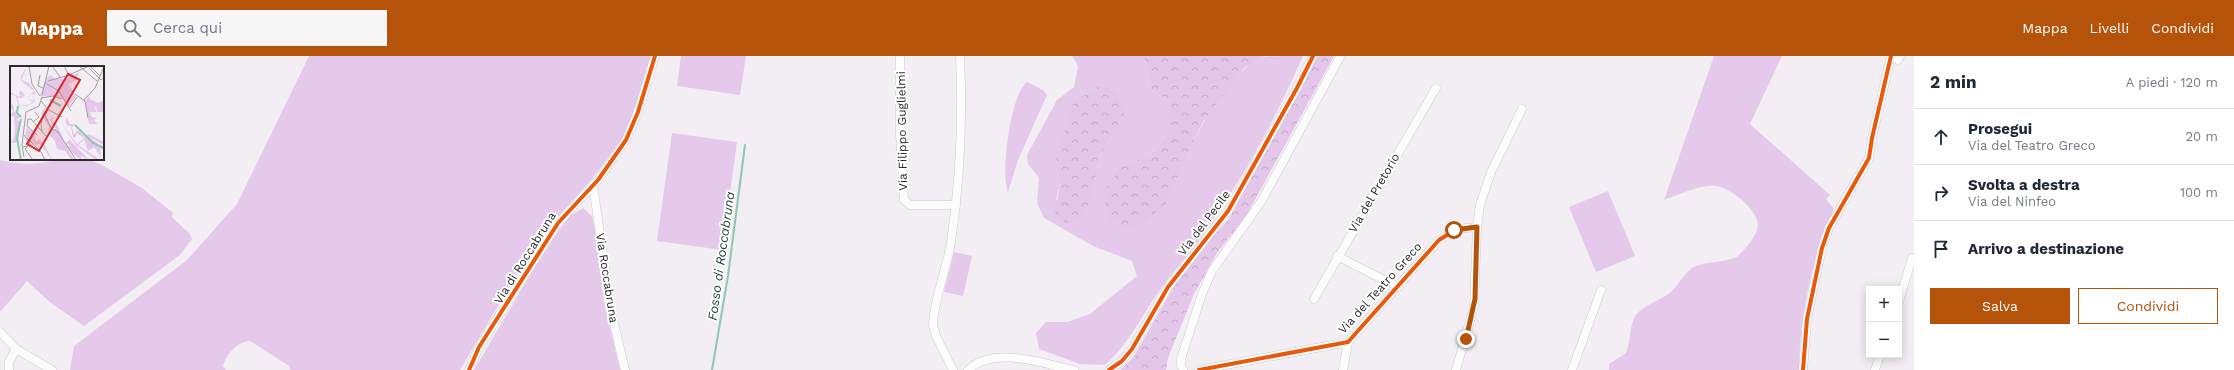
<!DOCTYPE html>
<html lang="it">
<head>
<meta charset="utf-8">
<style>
	:root { --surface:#fff; --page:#f6f6f7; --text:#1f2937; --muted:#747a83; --line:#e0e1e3; --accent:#b45309 }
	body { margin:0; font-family:"Work Sans",sans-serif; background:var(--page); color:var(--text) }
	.controls { position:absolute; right:12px; bottom:12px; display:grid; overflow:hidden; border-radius:0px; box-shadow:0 2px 10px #0003 }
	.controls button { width:36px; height:36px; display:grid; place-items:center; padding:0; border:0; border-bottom:1px solid var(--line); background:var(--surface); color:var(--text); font:20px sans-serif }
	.stop { position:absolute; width:12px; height:12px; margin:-9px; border:3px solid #b45309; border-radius:50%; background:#fff }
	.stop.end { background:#b45309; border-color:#fff; box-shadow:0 1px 4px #0008 }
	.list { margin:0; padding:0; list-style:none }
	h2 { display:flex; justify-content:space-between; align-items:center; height:52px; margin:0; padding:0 16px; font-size:17px }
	h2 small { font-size:13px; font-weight:400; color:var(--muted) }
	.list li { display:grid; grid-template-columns:26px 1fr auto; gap:12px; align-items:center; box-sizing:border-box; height:56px; padding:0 16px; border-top:1px solid var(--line) }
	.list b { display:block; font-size:15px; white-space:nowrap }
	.list p { margin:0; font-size:13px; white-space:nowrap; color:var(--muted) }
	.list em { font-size:13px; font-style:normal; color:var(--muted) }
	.actions { display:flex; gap:8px; padding:12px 16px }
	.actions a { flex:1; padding:9px 0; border:1px solid var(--accent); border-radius:0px; text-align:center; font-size:14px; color:var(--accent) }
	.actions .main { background:var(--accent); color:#fff }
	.icon { flex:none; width:22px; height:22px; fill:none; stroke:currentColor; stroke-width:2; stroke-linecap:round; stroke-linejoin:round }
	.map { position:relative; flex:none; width:1914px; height:314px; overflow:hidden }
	header { display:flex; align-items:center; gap:24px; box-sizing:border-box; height:56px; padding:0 20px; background:var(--accent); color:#fff }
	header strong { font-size:19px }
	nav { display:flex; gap:22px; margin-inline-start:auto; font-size:14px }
	.search { width:280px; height:36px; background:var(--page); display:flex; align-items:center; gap:10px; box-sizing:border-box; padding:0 14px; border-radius:0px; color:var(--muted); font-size:15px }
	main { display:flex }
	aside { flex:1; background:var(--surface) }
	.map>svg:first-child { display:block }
	.green { fill:#e5c9eb; fill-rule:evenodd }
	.forest { fill:url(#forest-crowns) }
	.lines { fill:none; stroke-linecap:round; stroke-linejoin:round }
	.stream { stroke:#8cc8b2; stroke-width:2 }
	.street-casing { stroke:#cdc9ce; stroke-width:9 }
	.street { stroke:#fdfcfd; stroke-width:8 }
	.cycleway-casing { stroke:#fff; stroke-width:6 }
	.cycleway { stroke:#e8590c; stroke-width:4 }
	.route { stroke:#b45309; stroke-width:5 }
	.labels { text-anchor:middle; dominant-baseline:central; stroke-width:4; stroke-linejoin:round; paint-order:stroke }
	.street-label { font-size:12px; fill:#2c292d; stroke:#fff }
	.water-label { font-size:13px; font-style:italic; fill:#204738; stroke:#fff }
	.inset-river { fill:none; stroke:#8cc8b2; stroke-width:2 }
	.inset-road { fill:none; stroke:#a39fa4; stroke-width:1 }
	.view { fill:#d62828; fill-opacity:0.15; stroke:#d62828; stroke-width:2 }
	.inset-edge { fill:none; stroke:#2c292d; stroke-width:2 }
</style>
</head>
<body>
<header>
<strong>Mappa</strong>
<div class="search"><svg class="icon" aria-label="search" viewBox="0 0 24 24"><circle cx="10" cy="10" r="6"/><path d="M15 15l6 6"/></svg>Cerca qui</div>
<nav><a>Mappa</a><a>Livelli</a><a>Condividi</a></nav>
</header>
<main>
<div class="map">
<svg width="1914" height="314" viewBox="0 0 1914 314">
	<defs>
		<pattern id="forest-crowns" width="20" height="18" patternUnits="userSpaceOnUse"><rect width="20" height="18" fill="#e3c6ea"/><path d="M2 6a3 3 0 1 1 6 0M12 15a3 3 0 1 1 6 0" fill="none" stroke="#c3aac9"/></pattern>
	</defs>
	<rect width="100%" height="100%" fill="#f3eef4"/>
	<!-- green -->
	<g class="green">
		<path d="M309,0H651L629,69L621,85L591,124L538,183L460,314H290L289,310L250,285C236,286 227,298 223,310L226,314H70L74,290L187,204L237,148Z"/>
		<polygon points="681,0 746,0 740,39 677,30"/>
		<path d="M1072,0H1144L1151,34L1169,45V77L1149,100L1121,110L1186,100C1201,69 1231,15 1262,1C1270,0 1293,0 1303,0C1275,64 1241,126 1200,183C1188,200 1174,214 1162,231C1143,257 1130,287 1105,309L1080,308L1039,293L1036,277L1046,266H1067L1090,258L1137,220L1132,205L1093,190L1044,162L1037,147L1039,122L1028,108L1027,99L1057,44L1074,31L1078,10ZM1124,58L1099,102L1092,141L1056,144L1060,127Z"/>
		<path d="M1714,0H1782L1750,68L1830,139L1826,143L1834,153C1811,203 1800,260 1799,314H1609V308L1626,297C1631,285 1629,269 1636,259C1644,248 1661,245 1671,236C1681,227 1686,212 1699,209C1708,206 1732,205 1738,200C1745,193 1757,180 1758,170C1759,155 1730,131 1716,130C1700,128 1679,139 1664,144Z"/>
		<path d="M1027,26L1043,34L1047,39L1018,104L1008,136C1000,117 1011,37 1027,26Z"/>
		<polygon points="672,77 737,86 722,194 657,185"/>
		<path d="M62,103H88L102,109L142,132L173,157L172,161L190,178L192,183L180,199L84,270L51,247L27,225L0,256V104C25,110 37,108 62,103Z"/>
		<polygon points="1608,135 1635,200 1596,216 1569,151"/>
		<polygon points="583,152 592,160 595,172 605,251 620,314 474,314 546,192 570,160"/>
		<polygon points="954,196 972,200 963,240 944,236"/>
	</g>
	<!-- forest -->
	<g class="forest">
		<polygon points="1144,0 1264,0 1244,12 1203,66 1186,100 1165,150 1132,173 1108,163 1104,135 1121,110 1149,100 1169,77 1169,45 1151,34"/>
		<polygon points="1317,0 1334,0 1246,160 1217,197 1194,238 1168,302 1166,314 1120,314 1133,302 1176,227 1204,190 1229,163"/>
		<polygon points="1100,29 1117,36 1124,58 1099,102 1092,141 1080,164 1066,167 1055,158 1060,127 1056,102 1074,46"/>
	</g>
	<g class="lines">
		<!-- stream -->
		<polyline class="stream" points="712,314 728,220 745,89"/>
		<!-- street casing -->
		<g class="street-casing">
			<g id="street">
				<polyline points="900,0 900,78 904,144 910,149 956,149"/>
				<polyline points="1898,4 1900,0"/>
				<polyline points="593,129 611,255 625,314"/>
				<polyline points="1337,200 1398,231"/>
				<polyline points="1314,243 1436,32"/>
				<polyline points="1899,245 1912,202"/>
				<polyline points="0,276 16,293 9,306 9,314"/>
				<polyline points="16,293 52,314"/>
				<polyline points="469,314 479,291 558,167 598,124 626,84 638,56 655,0"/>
				<path d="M953,314L936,280L933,269C934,242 947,213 951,186C960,125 963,62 960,0"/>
				<path d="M968,314C993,289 1044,308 1074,314"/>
				<polyline points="1109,314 1122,305 1132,293 1168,231 1228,155 1297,32 1313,0"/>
				<polyline points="1183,314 1181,309 1181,303 1202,238 1212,215 1261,146 1340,1"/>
				<polyline points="1199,314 1348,286 1439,184 1457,173 1477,171"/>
				<polyline points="1343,314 1348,286"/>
				<polyline points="1456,314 1474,251 1477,171 1480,149 1491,116 1522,53"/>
				<polyline points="1572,314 1601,234"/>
				<polyline points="1803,314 1807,263 1822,192 1829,172 1869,102 1872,82 1891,0"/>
				<polyline points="1875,314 1880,299"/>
			</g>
		</g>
		<!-- street -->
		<use href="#street" class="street"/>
		<!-- cycleway casing -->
		<g class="cycleway-casing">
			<g id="cycleway">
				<polyline points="469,314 479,291 558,167 598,124 626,84 638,56 655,0"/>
				<polyline points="1109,314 1122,305 1132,293 1168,231 1228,155 1297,32 1313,0"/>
				<polyline points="1199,314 1348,286 1439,184 1457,173 1477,171"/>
				<polyline points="1803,314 1807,263 1822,192 1829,172 1869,102 1872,82 1891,0"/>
			</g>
		</g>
		<!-- cycleway -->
		<use href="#cycleway" class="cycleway"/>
	</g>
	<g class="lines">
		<!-- route -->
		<polyline class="route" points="1454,174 1477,171 1475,243 1466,283"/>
	</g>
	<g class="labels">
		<!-- street labels -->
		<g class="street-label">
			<text transform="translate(902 75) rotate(-91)">Via Filippo Guglielmi</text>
			<text transform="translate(1374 137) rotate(-60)">Via del Pretorio</text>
			<text transform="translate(1204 167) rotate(-53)">Via del Pecile</text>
			<text transform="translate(525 202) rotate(-58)">Via di Roccabruna</text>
			<text transform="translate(607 222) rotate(81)">Via Roccabruna</text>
			<text transform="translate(1380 232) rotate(-48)">Via del Teatro Greco</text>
		</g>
		<!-- water labels -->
		<g class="water-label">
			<text transform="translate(721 200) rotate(-82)">Fosso di Roccabruna</text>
		</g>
	</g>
	<!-- overview -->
	<g transform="translate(10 10)">
		<rect width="94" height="94" fill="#f3eef4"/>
		<path d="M16,2V4L14,8H19L13,9L12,14L19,17L25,26V29L21,28L18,32L21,34L24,33L25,34L23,37L17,40H8L6,30L0,28V26L9,31L12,29H9L10,24L15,29L12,32H7L10,40L20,38L24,34L20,35L18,31L24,25L11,15V10ZM70,6L65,15L59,18L66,31L59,40L52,32L30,30L36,12L41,9L45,13L58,12ZM79,33L86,41L84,43H87L86,46H80L82,51L87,52L84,54L88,58H79L75,36ZM17,61L25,69L26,76L29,73L35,79L42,94L30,78L26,79L18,73L15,69Z" fill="#e5c9eb"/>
		<path d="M79,30L80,33L88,37L94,34L93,46H88L86,40L83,41L85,40L79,34L75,36ZM0,38L3,39L4,47L6,44V48L10,51L7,54L10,56L8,76L4,77L0,76L3,75L5,65L4,50H1V61L0,49L3,46ZM35,41V48L42,63H46L40,54L42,50L45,53L42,52V56L47,58L56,80H61L55,77L60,74L79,94L71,90V94L57,82L64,94H62L55,85L47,83L45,75L39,68L41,64L31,48ZM56,51L60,58H65L62,61L64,69L68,64L75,71L79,68L94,76L92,78L78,70L94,83H90L91,91L84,81L78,85L74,73L68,79L90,94H86L66,79L49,54L67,78L74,72L67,67L65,72L63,71L61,60L56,59H59L56,58Z" fill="#e3c6ea"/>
		<path class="inset-river" d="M40,34L51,40M8,40L7,47L11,51M65,59L83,77L94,82M11,94L7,72L11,53"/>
		<path class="inset-road" d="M19,0L22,18L30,30M42,0L51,12M54,0L59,9L79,0M69,0L87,15M80,0L90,10M79,2L91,14L94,11M30,9L28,20L33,22M38,15L59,9M35,17L49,25L61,45M65,28L75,35L78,52M32,29L39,0M32,32L43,30L52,33M74,34L85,22L94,1M31,35L38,43L35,49L41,62L48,66L66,94M60,41L67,31M37,43L52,51M23,56L29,51L25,46M17,60L18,53H21L36,70M17,60L27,69M32,65L31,58L33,51M14,69L22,81M17,72L31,86L35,94M13,81L18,80L15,83L23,94M14,91L12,79L16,46L29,40L32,31"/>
		<path class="view" d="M58,8L70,14L29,85L17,78Z"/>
		<rect width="94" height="94" class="inset-edge"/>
	</g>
</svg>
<div class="controls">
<button>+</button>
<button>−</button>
</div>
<div class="stop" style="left:1454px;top:174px"></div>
<div class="stop end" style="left:1466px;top:283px"></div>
</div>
<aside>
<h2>2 min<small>A piedi · 120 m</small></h2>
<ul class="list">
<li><svg class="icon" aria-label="ahead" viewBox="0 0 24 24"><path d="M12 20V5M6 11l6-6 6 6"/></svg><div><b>Prosegui</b><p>Via del Teatro Greco</p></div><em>20 m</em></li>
<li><svg class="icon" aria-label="right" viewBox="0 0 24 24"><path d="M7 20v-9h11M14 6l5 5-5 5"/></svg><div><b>Svolta a destra</b><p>Via del Ninfeo</p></div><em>100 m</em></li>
<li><svg class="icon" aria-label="arrive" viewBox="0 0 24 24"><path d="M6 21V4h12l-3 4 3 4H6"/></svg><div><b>Arrivo a destinazione</b></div></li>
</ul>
<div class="actions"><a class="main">Salva</a><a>Condividi</a></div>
</aside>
</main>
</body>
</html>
